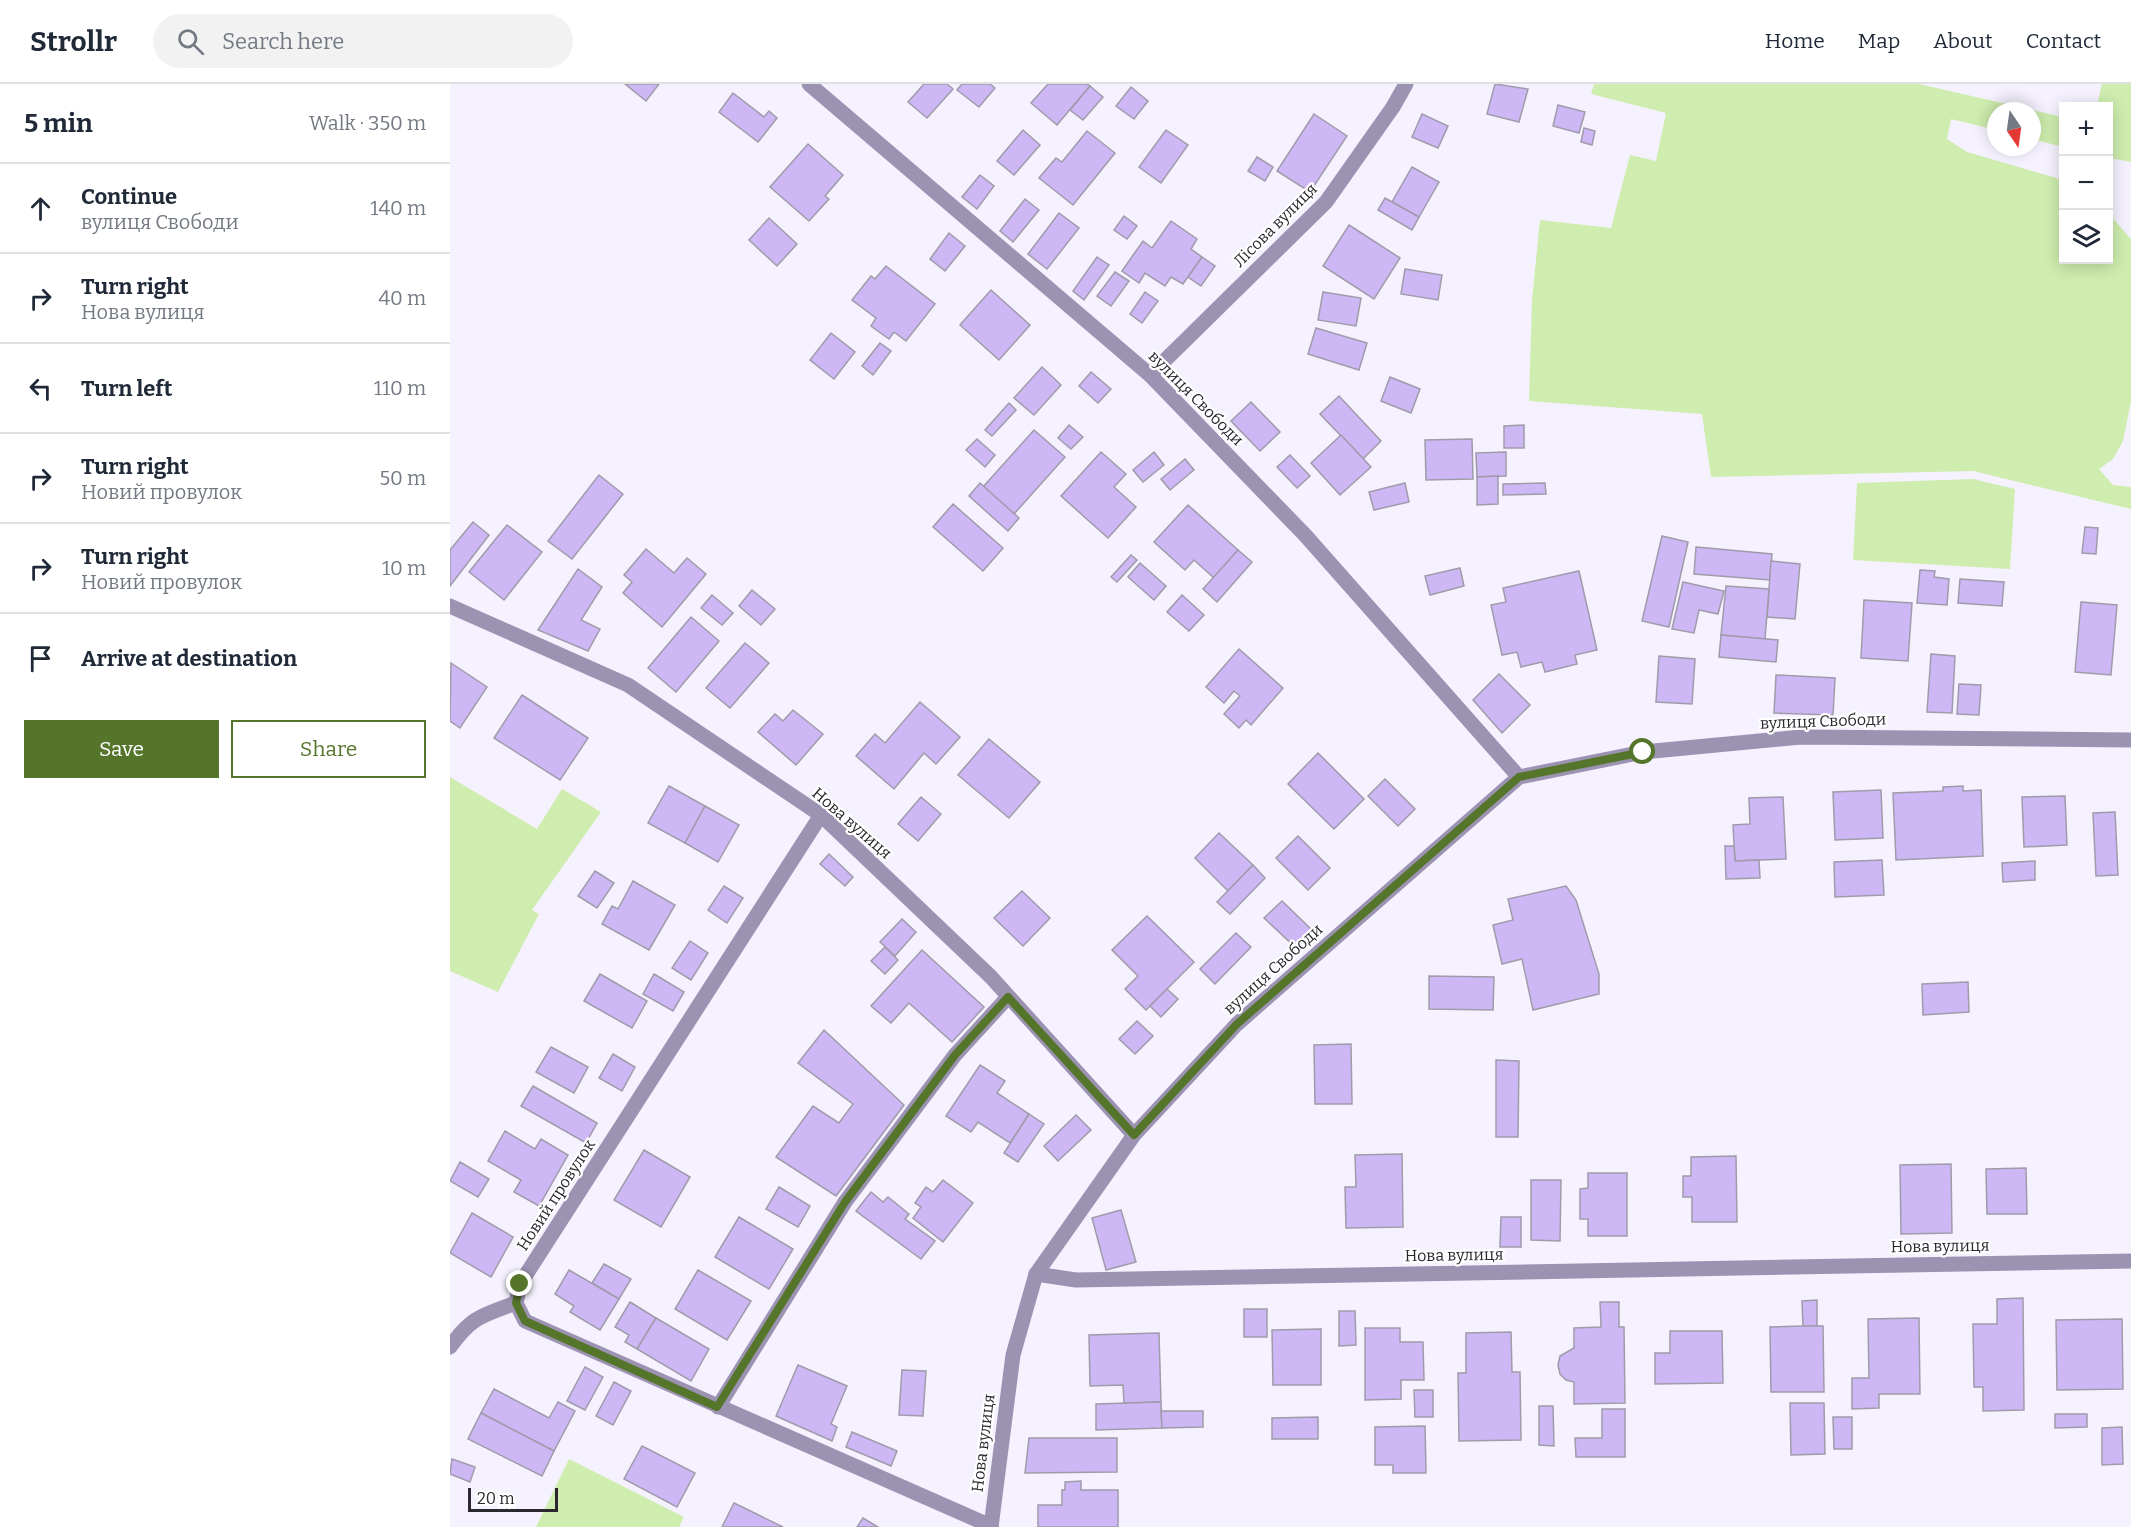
<!DOCTYPE html>
<html lang="en">
<head>
<meta charset="utf-8">
<style>
	:root { --surface:#fff; --page:#f2f2f3; --text:#1f2937; --muted:#747a83; --line:#e0e1e3; --accent:#55752b }
	body { margin:0; font-family:Bitter,serif; background:var(--page); color:var(--text) }
	.controls { position:absolute; right:18px; top:18px; display:grid; overflow:hidden; border-radius:0px; box-shadow:0 3px 15px #0003 }
	.controls button { width:54px; height:54px; display:grid; place-items:center; padding:0; border:0; border-bottom:2px solid var(--line); background:var(--surface); color:var(--text); font:30px sans-serif }
	.compass { position:absolute; left:1537px; top:18px; width:54px; height:54px; border-radius:50%; background:var(--surface); box-shadow:0 3px 15px #0003; rotate:167deg }
	.scale { position:absolute; left:18px; bottom:15px; width:90px; box-sizing:border-box; padding-left:6px; border:3px solid #2a282e; border-top:0; font-size:16px; line-height:21px; white-space:nowrap; color:#2a282e; -webkit-text-stroke:4px #fff; paint-order:stroke }
	.stop { position:absolute; width:18px; height:18px; margin:-14px; border:4px solid #55752b; border-radius:50%; background:#fff }
	.stop.end { background:#55752b; border-color:#fff; box-shadow:0 2px 6px #0008 }
	.list { margin:0; padding:0; list-style:none }
	h2 { display:flex; justify-content:space-between; align-items:center; height:78px; margin:0; padding:0 24px; font-size:26px }
	h2 small { font-size:20px; font-weight:400; color:var(--muted) }
	.list li { display:grid; grid-template-columns:39px 1fr auto; gap:18px; align-items:center; box-sizing:border-box; height:90px; padding:0 24px; border-top:2px solid var(--line) }
	.list b { display:block; font-size:22px; white-space:nowrap }
	.list p { margin:0; font-size:20px; white-space:nowrap; color:var(--muted) }
	.list em { font-size:20px; font-style:normal; color:var(--muted) }
	.actions { display:flex; gap:12px; padding:18px 24px }
	.actions a { flex:1; padding:14px 0; border:2px solid var(--accent); border-radius:0px; text-align:center; font-size:21px; color:var(--accent) }
	.actions .main { background:var(--accent); color:#fff }
	.icon { flex:none; width:33px; height:33px; fill:none; stroke:currentColor; stroke-width:2; stroke-linecap:round; stroke-linejoin:round }
	.map { position:relative; flex:none; width:1681px; height:1443px; overflow:hidden }
	header { display:flex; align-items:center; gap:36px; box-sizing:border-box; height:84px; padding:0 30px; background:var(--surface); border-bottom:2px solid var(--line) }
	header strong { font-size:28px }
	nav { display:flex; gap:33px; margin-inline-start:auto; font-size:21px }
	.search { width:420px; height:54px; background:var(--page); display:flex; align-items:center; gap:15px; box-sizing:border-box; padding:0 21px; border-radius:33px; color:var(--muted); font-size:22px }
	main { display:flex }
	aside { flex:1; background:var(--surface) }
	.map>svg:first-child { display:block }
	.green { fill:#ceedae }
	.building { fill:#cdb8f5; stroke:#a09baa; stroke-width:1.5 }
	.lines { fill:none; stroke-linecap:round; stroke-linejoin:round }
	.service { stroke:#9c92b2; stroke-width:15 }
	.minor { stroke:#9c92b2; stroke-width:15 }
	.route { stroke:#55752b; stroke-width:8 }
	.labels { text-anchor:middle; dominant-baseline:central; stroke-width:4.5; stroke-linejoin:round; paint-order:stroke }
	.street-label { font-size:16px; fill:#2a282e; stroke:#fff }
</style>
</head>
<body>
<header>
<strong>Strollr</strong>
<div class="search"><svg class="icon" aria-label="search" viewBox="0 0 24 24"><circle cx="10" cy="10" r="6"/><path d="M15 15l6 6"/></svg>Search here</div>
<nav><a>Home</a><a>Map</a><a>About</a><a>Contact</a></nav>
</header>
<main>
<aside>
<h2>5 min<small>Walk · 350 m</small></h2>
<ul class="list">
<li><svg class="icon" aria-label="ahead" viewBox="0 0 24 24"><path d="M12 20V5M6 11l6-6 6 6"/></svg><div><b>Continue</b><p>вулиця Свободи</p></div><em>140 m</em></li>
<li><svg class="icon" aria-label="right" viewBox="0 0 24 24"><path d="M7 20v-9h11M14 6l5 5-5 5"/></svg><div><b>Turn right</b><p>Нова вулиця</p></div><em>40 m</em></li>
<li><svg class="icon" aria-label="left" viewBox="0 0 24 24"><path d="M17 20v-9H6M10 6l-5 5 5 5"/></svg><div><b>Turn left</b></div><em>110 m</em></li>
<li><svg class="icon" aria-label="right" viewBox="0 0 24 24"><path d="M7 20v-9h11M14 6l5 5-5 5"/></svg><div><b>Turn right</b><p>Новий провулок</p></div><em>50 m</em></li>
<li><svg class="icon" aria-label="right" viewBox="0 0 24 24"><path d="M7 20v-9h11M14 6l5 5-5 5"/></svg><div><b>Turn right</b><p>Новий провулок</p></div><em>10 m</em></li>
<li><svg class="icon" aria-label="arrive" viewBox="0 0 24 24"><path d="M6 21V4h12l-3 4 3 4H6"/></svg><div><b>Arrive at destination</b></div></li>
</ul>
<div class="actions"><a class="main">Save</a><a>Share</a></div>
</aside>
<div class="map">
<svg width="1681" height="1443" viewBox="0 0 1681 1443">
	<rect width="100%" height="100%" fill="#f5f1fe"/>
	<!-- green -->
	<g class="green">
		<polygon points="1144,0 1469,0 1613,33 1613,63 1582,55 1582,27 1546,27 1546,46 1501,35 1497,55 1517,68 1613,96 1614,176 1658,176 1659,130 1681,155 1681,317 1673,357 1663,375 1649,385 1663,401 1681,403 1681,425 1523,387 1261,393 1252,330 1079,317 1082,216 1090,136 1161,144 1180,71 1206,77 1216,29 1141,10"/>
		<polygon points="1652,0 1681,0 1681,78 1659,74 1658,22 1647,22"/>
		<polygon points="1523,395 1565,405 1560,485 1403,476 1407,399"/>
		<polygon points="0,693 87,745 112,705 151,728 82,826 89,830 48,908 0,887"/>
		<polygon points="119,1375 234,1433 229,1443 86,1443"/>
	</g>
	<!-- building -->
	<g class="building">
		<polygon points="175,0 209,0 196,17"/>
		<polygon points="474,0 497,0 503,5 477,34 458,18"/>
		<polygon points="512,0 540,0 545,4 529,23 507,6"/>
		<polygon points="598,0 637,0 640,2 607,41 581,19"/>
		<polygon points="1045,0 1078,5 1069,38 1037,30"/>
		<polygon points="640,2 653,13 633,36 620,26"/>
		<polygon points="681,3 698,17 684,35 666,22"/>
		<polygon points="283,9 314,33 319,27 327,34 308,58 269,28"/>
		<polygon points="1108,21 1135,28 1129,49 1103,42"/>
		<polygon points="864,30 897,52 860,108 827,87"/>
		<polygon points="972,30 998,42 988,64 962,53"/>
		<polygon points="1134,44 1145,47 1142,61 1131,58"/>
		<polygon points="573,46 590,61 564,91 547,77"/>
		<polygon points="716,46 738,61 711,99 689,83"/>
		<polygon points="637,47 665,69 623,121 589,94 606,74 612,78"/>
		<polygon points="358,60 393,91 375,112 379,115 359,137 320,103"/>
		<polygon points="807,73 823,83 815,97 798,87"/>
		<polygon points="962,83 989,98 969,133 942,118"/>
		<polygon points="530,91 544,102 527,125 512,113"/>
		<polygon points="935,114 969,133 962,146 928,126"/>
		<polygon points="575,115 589,126 563,158 550,147"/>
		<polygon points="609,129 629,144 597,185 578,170"/>
		<polygon points="674,132 687,142 677,155 664,146"/>
		<polygon points="319,134 347,160 327,182 299,156"/>
		<polygon points="721,137 747,155 741,165 752,173 733,200 721,193 715,202 695,189 689,199 672,187 693,157 702,164"/>
		<polygon points="899,141 950,174 924,215 873,182"/>
		<polygon points="499,149 515,162 495,187 480,175"/>
		<polygon points="647,173 659,181 634,216 623,207"/>
		<polygon points="752,173 765,182 751,202 738,193"/>
		<polygon points="436,182 485,220 456,257 444,248 439,255 421,242 426,234 402,216 421,192 425,195"/>
		<polygon points="955,185 992,191 988,216 951,210"/>
		<polygon points="665,188 679,197 661,222 647,212"/>
		<polygon points="541,206 580,241 549,276 510,241"/>
		<polygon points="695,208 708,217 692,239 680,230"/>
		<polygon points="873,208 911,214 906,242 868,236"/>
		<polygon points="866,244 917,259 909,286 858,270"/>
		<polygon points="381,249 405,268 384,295 360,276"/>
		<polygon points="430,259 441,267 423,291 412,282"/>
		<polygon points="592,283 611,301 584,331 564,314"/>
		<polygon points="641,288 661,305 648,319 629,302"/>
		<polygon points="940,293 970,305 961,329 931,317"/>
		<polygon points="889,312 931,357 913,375 870,330"/>
		<polygon points="801,318 830,348 810,367 781,337"/>
		<polygon points="559,319 566,326 542,352 535,346"/>
		<polygon points="619,341 633,353 621,365 608,354"/>
		<polygon points="1074,341 1074,364 1054,364 1054,342"/>
		<polygon points="584,346 615,373 564,430 533,403"/>
		<polygon points="891,351 921,383 890,411 861,379"/>
		<polygon points="527,355 545,371 535,383 516,366"/>
		<polygon points="1022,355 1023,395 976,396 975,356"/>
		<polygon points="651,368 676,390 664,403 686,423 658,454 611,412"/>
		<polygon points="704,368 714,381 693,398 683,386"/>
		<polygon points="1056,368 1056,392 1027,393 1026,369"/>
		<polygon points="840,371 860,392 847,404 827,383"/>
		<polygon points="735,375 744,386 720,406 711,395"/>
		<polygon points="149,391 173,410 122,475 98,457"/>
		<polygon points="1048,392 1048,420 1027,421 1027,393"/>
		<polygon points="530,399 569,434 558,447 519,412"/>
		<polygon points="955,399 959,418 924,426 919,408"/>
		<polygon points="1095,399 1096,410 1053,411 1053,400"/>
		<polygon points="503,420 553,464 533,487 483,443"/>
		<polygon points="738,421 788,466 764,494 744,476 735,486 704,458"/>
		<polygon points="23,438 39,451 0,502 0,466"/>
		<polygon points="57,441 92,468 54,516 19,488"/>
		<polygon points="1635,443 1648,444 1646,470 1632,469"/>
		<polygon points="1212,452 1238,458 1219,543 1192,537"/>
		<polygon points="1246,463 1322,470 1320,496 1244,490"/>
		<polygon points="196,465 224,489 237,474 256,490 212,543 173,509 182,498 174,491"/>
		<polygon points="788,466 802,478 767,518 753,505"/>
		<polygon points="681,471 687,476 667,498 661,493"/>
		<polygon points="1321,477 1350,480 1345,535 1317,533"/>
		<polygon points="690,479 716,502 704,516 678,493"/>
		<polygon points="1010,484 1014,502 980,511 975,492"/>
		<polygon points="128,485 152,503 131,536 150,545 138,567 88,546"/>
		<polygon points="1470,486 1485,487 1484,493 1499,495 1497,521 1467,519"/>
		<polygon points="1129,487 1147,566 1125,571 1127,580 1095,588 1092,578 1071,583 1067,568 1052,571 1041,521 1056,518 1053,504"/>
		<polygon points="1510,495 1554,498 1552,522 1508,519"/>
		<polygon points="1233,498 1274,507 1268,530 1249,526 1244,549 1222,545"/>
		<polygon points="1276,502 1319,505 1315,555 1271,551"/>
		<polygon points="302,506 325,525 311,541 289,522"/>
		<polygon points="262,511 283,529 272,541 251,524"/>
		<polygon points="732,511 754,531 739,547 717,528"/>
		<polygon points="1414,516 1462,519 1458,577 1411,574"/>
		<polygon points="1631,518 1667,521 1661,591 1625,588"/>
		<polygon points="241,533 269,557 226,608 198,584"/>
		<polygon points="1271,551 1328,556 1326,578 1269,573"/>
		<polygon points="295,559 319,579 280,624 256,604"/>
		<polygon points="789,565 833,604 801,641 796,636 789,644 774,630 790,612 784,607 774,619 756,603"/>
		<polygon points="1481,570 1505,572 1502,629 1477,628"/>
		<polygon points="1209,572 1245,575 1242,620 1206,618"/>
		<polygon points="1,579 37,603 10,644 0,637"/>
		<polygon points="1049,590 1080,621 1052,649 1023,616"/>
		<polygon points="1326,591 1385,594 1383,631 1324,629"/>
		<polygon points="1509,600 1531,601 1529,631 1507,630"/>
		<polygon points="72,611 138,654 110,696 44,654"/>
		<polygon points="470,618 510,653 486,680 474,669 444,705 406,672 425,650 435,659"/>
		<polygon points="343,626 373,650 346,681 308,648 325,630 333,637"/>
		<polygon points="539,655 590,698 559,734 508,691"/>
		<polygon points="868,669 914,715 884,745 838,700"/>
		<polygon points="935,695 965,725 948,742 918,712"/>
		<polygon points="219,702 255,722 235,759 198,739"/>
		<polygon points="1513,702 1513,707 1531,706 1533,772 1446,776 1443,709 1493,707 1493,703"/>
		<polygon points="1431,706 1433,754 1385,756 1383,708"/>
		<polygon points="1615,712 1617,761 1574,763 1572,713"/>
		<polygon points="471,713 491,730 468,757 448,740"/>
		<polygon points="1333,713 1336,775 1285,777 1283,741 1300,740 1299,714"/>
		<polygon points="255,722 289,741 268,778 235,759"/>
		<polygon points="1665,728 1668,791 1646,792 1643,729"/>
		<polygon points="769,749 803,781 778,807 745,774"/>
		<polygon points="848,752 880,784 858,806 826,774"/>
		<polygon points="1275,762 1284,762 1285,777 1309,776 1310,794 1276,795"/>
		<polygon points="379,770 403,793 395,802 370,780"/>
		<polygon points="1432,776 1434,811 1385,813 1384,778"/>
		<polygon points="1585,777 1585,796 1553,798 1552,779"/>
		<polygon points="803,781 815,794 780,830 767,818"/>
		<polygon points="145,787 164,799 147,824 128,812"/>
		<polygon points="183,797 225,821 199,866 152,840 162,822 168,825"/>
		<polygon points="274,802 293,814 277,839 258,826"/>
		<polygon points="1116,802 1126,816 1149,890 1149,910 1083,926 1072,875 1052,880 1043,841 1063,836 1058,815"/>
		<polygon points="572,807 600,834 573,862 544,834"/>
		<polygon points="832,817 864,848 846,864 814,834"/>
		<polygon points="697,832 744,878 696,926 675,905 688,892 662,866"/>
		<polygon points="452,835 466,848 445,872 430,858"/>
		<polygon points="786,849 801,863 765,900 750,885"/>
		<polygon points="240,857 258,869 241,896 222,884"/>
		<polygon points="435,863 448,876 435,890 421,877"/>
		<polygon points="472,866 534,923 502,958 459,919 441,939 421,922"/>
		<polygon points="150,890 197,917 182,944 134,917"/>
		<polygon points="204,890 234,908 223,927 193,910"/>
		<polygon points="979,892 1044,893 1043,926 979,925"/>
		<polygon points="1518,898 1519,928 1473,931 1472,900"/>
		<polygon points="717,905 728,915 711,933 700,922"/>
		<polygon points="687,937 703,952 685,970 669,955"/>
		<polygon points="374,946 454,1021 386,1112 326,1073 363,1022 389,1039 403,1020 348,979"/>
		<polygon points="901,960 902,1020 865,1020 864,961"/>
		<polygon points="101,963 138,983 124,1009 86,988"/>
		<polygon points="163,970 185,983 172,1007 149,994"/>
		<polygon points="1046,976 1069,977 1068,1053 1046,1053"/>
		<polygon points="530,981 555,997 547,1009 579,1030 560,1059 528,1038 521,1048 496,1032"/>
		<polygon points="83,1002 147,1039 136,1059 71,1022"/>
		<polygon points="579,1030 594,1040 568,1078 554,1069"/>
		<polygon points="626,1031 641,1046 608,1077 594,1062"/>
		<polygon points="55,1047 85,1065 91,1055 118,1071 89,1122 64,1108 71,1096 38,1077"/>
		<polygon points="194,1066 240,1093 211,1143 164,1116"/>
		<polygon points="952,1070 953,1143 896,1144 895,1103 906,1103 905,1071"/>
		<polygon points="1286,1072 1287,1138 1242,1138 1242,1113 1233,1113 1233,1092 1241,1092 1241,1073"/>
		<polygon points="10,1078 39,1095 28,1113 0,1097"/>
		<polygon points="1501,1080 1502,1149 1451,1150 1450,1081"/>
		<polygon points="1576,1084 1577,1130 1537,1130 1536,1085"/>
		<polygon points="1138,1089 1177,1089 1177,1152 1138,1152 1138,1135 1130,1135 1130,1105 1138,1104"/>
		<polygon points="493,1096 523,1119 493,1158 463,1134 471,1123 465,1119 476,1103 483,1108"/>
		<polygon points="1081,1096 1111,1096 1110,1157 1081,1156"/>
		<polygon points="329,1103 360,1122 348,1143 316,1125"/>
		<polygon points="421,1108 433,1118 438,1113 459,1130 455,1135 485,1157 471,1175 406,1127"/>
		<polygon points="671,1126 686,1178 656,1186 642,1134"/>
		<polygon points="22,1129 63,1153 41,1193 0,1169"/>
		<polygon points="289,1133 343,1165 319,1205 265,1173"/>
		<polygon points="1051,1133 1071,1133 1071,1163 1050,1163"/>
		<polygon points="154,1180 181,1195 169,1215 142,1199"/>
		<polygon points="119,1186 169,1215 150,1246 120,1228 124,1222 105,1210"/>
		<polygon points="248,1186 301,1217 277,1256 225,1225"/>
		<polygon points="1573,1214 1574,1326 1533,1327 1533,1303 1524,1303 1523,1240 1547,1240 1547,1215"/>
		<polygon points="1367,1216 1367,1242 1353,1242 1352,1217"/>
		<polygon points="180,1218 206,1234 187,1265 175,1258 179,1251 165,1243"/>
		<polygon points="1150,1218 1169,1218 1169,1243 1174,1243 1175,1319 1124,1320 1124,1298 1116,1296 1110,1290 1108,1281 1110,1272 1124,1264 1124,1244 1151,1243"/>
		<rect x="794" y="1225" width="23" height="28"/>
		<polygon points="889,1227 905,1227 906,1261 889,1262"/>
		<polygon points="206,1234 259,1265 241,1297 187,1265"/>
		<polygon points="1469,1234 1470,1310 1429,1310 1429,1324 1402,1325 1402,1294 1419,1294 1418,1235"/>
		<polygon points="1672,1235 1673,1305 1607,1306 1606,1236"/>
		<polygon points="1353,1242 1373,1242 1374,1308 1321,1308 1320,1243"/>
		<polygon points="915,1244 950,1244 950,1258 973,1258 974,1296 951,1296 951,1315 915,1316"/>
		<polygon points="871,1245 871,1301 823,1301 822,1246"/>
		<polygon points="1220,1247 1272,1247 1273,1299 1205,1300 1205,1269 1220,1269"/>
		<polygon points="1061,1248 1062,1288 1070,1288 1071,1356 1009,1357 1008,1289 1016,1289 1016,1249"/>
		<polygon points="709,1249 711,1318 674,1319 673,1301 640,1302 639,1251"/>
		<polygon points="348,1281 397,1302 381,1340 387,1343 382,1357 326,1332"/>
		<polygon points="135,1283 153,1293 135,1326 117,1317"/>
		<polygon points="452,1286 476,1287 473,1332 449,1331"/>
		<polygon points="164,1298 181,1307 163,1341 146,1332"/>
		<polygon points="44,1305 99,1334 108,1318 125,1327 104,1367 31,1329"/>
		<polygon points="964,1306 983,1306 983,1333 965,1333"/>
		<polygon points="711,1318 712,1344 646,1346 646,1320"/>
		<polygon points="1340,1319 1374,1319 1375,1370 1341,1371"/>
		<polygon points="1089,1322 1103,1322 1104,1362 1089,1361"/>
		<polygon points="1152,1325 1175,1325 1175,1373 1126,1373 1125,1354 1152,1354"/>
		<polygon points="711,1327 753,1327 753,1343 712,1344"/>
		<polygon points="31,1329 104,1367 92,1392 18,1355"/>
		<polygon points="1605,1330 1637,1330 1637,1343 1605,1344"/>
		<polygon points="868,1333 868,1355 822,1355 822,1334"/>
		<polygon points="1383,1333 1402,1333 1402,1365 1384,1365"/>
		<polygon points="975,1342 976,1389 943,1389 943,1381 925,1381 925,1343"/>
		<polygon points="1672,1343 1673,1380 1652,1381 1652,1344"/>
		<polygon points="402,1348 447,1367 441,1382 396,1363"/>
		<polygon points="579,1354 667,1354 667,1388 575,1389"/>
		<polygon points="192,1362 245,1389 227,1423 174,1395"/>
		<polygon points="2,1375 25,1383 20,1398 0,1390"/>
		<polygon points="631,1397 631,1406 668,1406 668,1443 588,1443 588,1421 612,1421 612,1406 615,1406 615,1398"/>
		<polygon points="284,1419 333,1443 272,1443"/>
		<polygon points="413,1434 428,1443 407,1443"/>
	</g>
	<g class="lines">
		<!-- service -->
		<path class="service" d="M0,1263C21,1233 33,1231 66,1219"/>
		<!-- minor -->
		<g class="minor">
			<polyline points="359,0 700,291 855,451 1069,693"/>
			<polyline points="700,291 876,118 943,23 956,0"/>
			<polyline points="0,522 178,601 371,731 541,893 684,1051"/>
			<polyline points="371,731 70,1200 66,1219 75,1237 541,1442"/>
			<polyline points="586,1190 626,1196 1681,1177"/>
			<polyline points="268,1323 395,1118 505,971 558,913"/>
			<polyline points="541,1443 563,1271 586,1190 684,1051 787,940 1069,693 1193,668 1351,653 1681,656"/>
		</g>
	</g>
	<g class="lines">
		<!-- route -->
		<polyline class="route" points="70,1200 66,1219 75,1237 267,1323 395,1118 505,971 558,913 684,1051 787,940 1069,693 1193,668"/>
	</g>
	<g class="labels">
		<!-- street labels -->
		<g class="street-label">
			<text transform="translate(825 141) rotate(-45)">Лісова вулиця</text>
			<text transform="translate(746 314) rotate(45)">вулиця Свободи</text>
			<text transform="translate(1373 637) rotate(-2)">вулиця Свободи</text>
			<text transform="translate(402 739) rotate(41)">Нова вулиця</text>
			<text transform="translate(823 885) rotate(-42)">вулиця Свободи</text>
			<text transform="translate(106 1111) rotate(-57)">Новий провулок</text>
			<text transform="translate(1490 1162) rotate(-1)">Нова вулиця</text>
			<text transform="translate(1004 1171) rotate(-1)">Нова вулиця</text>
			<text transform="translate(533 1359) rotate(-83)">Нова вулиця</text>
		</g>
	</g>
</svg>
<div class="controls">
<button>+</button>
<button>−</button>
<button><svg class="icon" aria-label="layers" viewBox="0 0 24 24"><path d="M12 4l9 5-9 5-9-5zM3 14l9 5 9-5"/></svg></button>
</div>
<svg class="compass" viewBox="-18 -18 36 36"><path d="M0-13l5 13h-10z" fill="#e53935"/><path d="M0 13l5-13h-10z" fill="#747a83"/></svg>
<div class="scale">20 m</div>
<div class="stop" style="left:1193px;top:668px"></div>
<div class="stop end" style="left:70px;top:1200px"></div>
</div>
</main>
</body>
</html>
